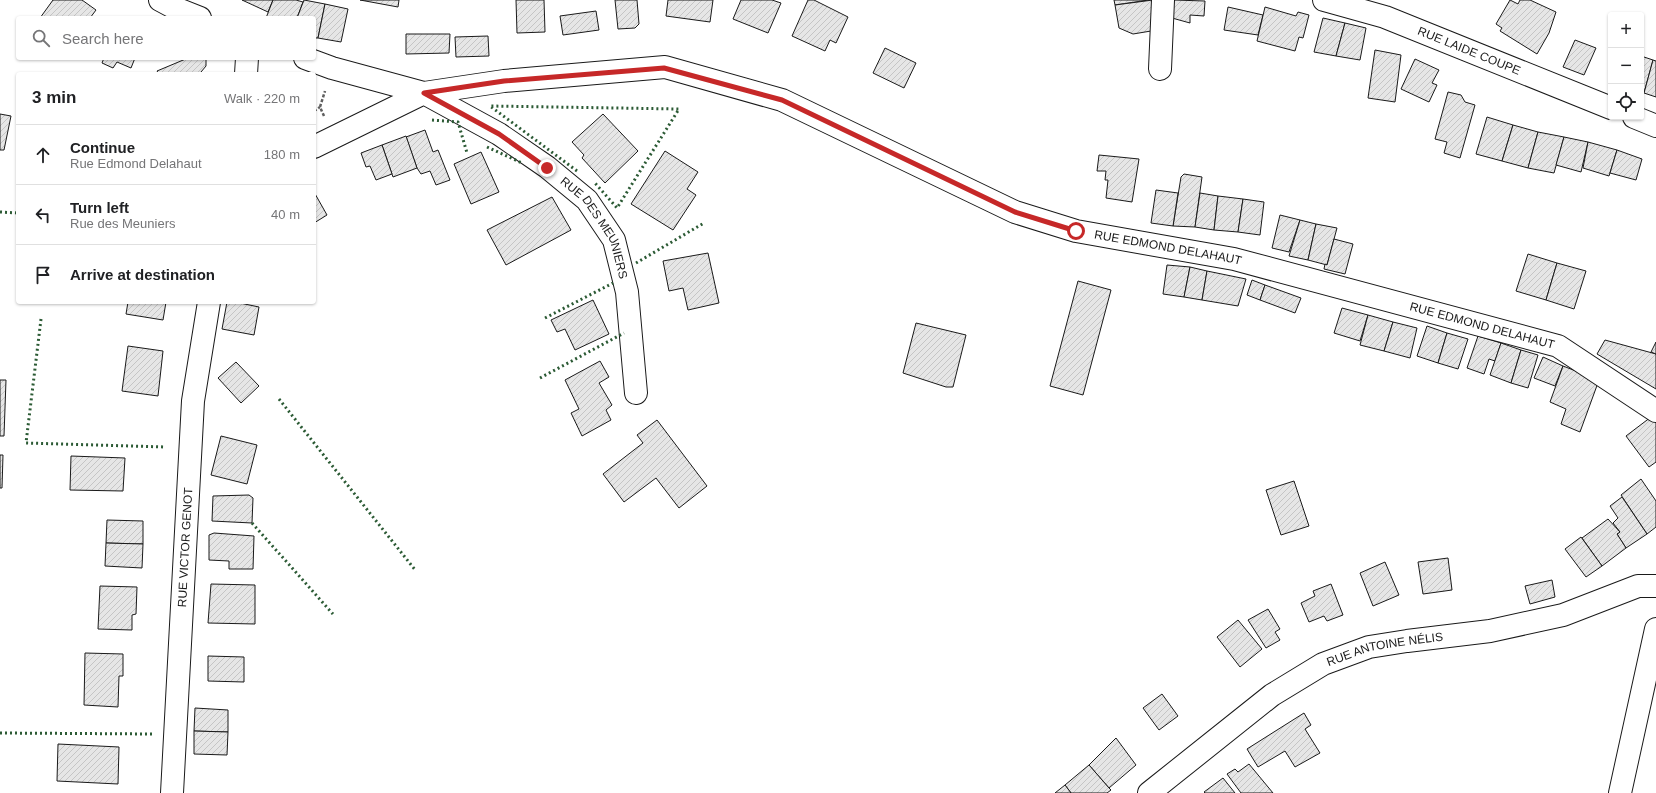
<!DOCTYPE html>
<html lang="en">
<head>
<meta charset="utf-8">
<style>
	:root { --surface:#fff; --page:#f2f2f2; --text:#202124; --muted:#757577; --line:#e0e0e0 }
	body { margin:0; font-family:Helvetica,sans-serif; background:var(--page); color:var(--text) }
	.controls { position:absolute; right:12px; top:12px; display:grid; overflow:hidden; border-radius:4px; box-shadow:0 1px 3px #0004 }
	.controls button { width:36px; height:36px; display:grid; place-items:center; padding:0; border:0; border-bottom:1px solid var(--line); background:var(--surface); color:var(--text); font:20px sans-serif }
	.stop { position:absolute; width:12px; height:12px; margin:-9px; border:3px solid #c62828; border-radius:50%; background:#fff }
	.stop.end { background:#c62828; border-color:#fff; box-shadow:0 1px 4px #0008 }
	.list { margin:0; padding:0; list-style:none }
	h2 { display:flex; justify-content:space-between; align-items:center; height:52px; margin:0; padding:0 16px; font-size:17px }
	h2 small { font-size:13px; font-weight:400; color:var(--muted) }
	.list li { display:grid; grid-template-columns:26px 1fr auto; gap:12px; align-items:center; box-sizing:border-box; height:60px; padding:0 16px; border-top:1px solid var(--line) }
	.list b { display:block; font-size:15px; white-space:nowrap }
	.list p { margin:0; font-size:13px; white-space:nowrap; color:var(--muted) }
	.list em { font-size:13px; font-style:normal; color:var(--muted) }
	.icon { flex:none; width:22px; height:22px; fill:none; stroke:currentColor; stroke-width:2; stroke-linecap:round; stroke-linejoin:round }
	.map { position:relative; flex:none; width:1656px; height:793px; overflow:hidden }
	.search { position:absolute; background:var(--surface); box-shadow:0 1px 3px #0004; left:16px; top:16px; width:300px; height:44px; display:flex; align-items:center; gap:10px; box-sizing:border-box; padding:0 14px; border-radius:4px; color:var(--muted); font-size:15px }
	.panel { position:absolute; background:var(--surface); box-shadow:0 1px 3px #0004; left:16px; top:72px; width:300px; height:232px; border-radius:4px }
	.map>svg:first-child { display:block }
	.building { fill:url(#building-hatch); stroke:#1a1a1a }
	.lines { fill:none; stroke-linecap:round; stroke-linejoin:round }
	.minor-casing { stroke:#1a1a1a; stroke-width:24 }
	.path { stroke:#5f5f5f; stroke-width:2.5; stroke-dasharray:3 2; stroke-linecap:butt }
	.minor { stroke:#fff; stroke-width:22 }
	.hedge { stroke:#2b5a34; stroke-width:3; stroke-dasharray:2 3; stroke-linecap:butt }
	.route { stroke:#c62828; stroke-width:5 }
	.labels { text-anchor:middle; dominant-baseline:central; stroke-width:3; stroke-linejoin:round; paint-order:stroke }
	.street-label { font-size:12px; fill:#1a1a1a; stroke:#fff }
</style>
</head>
<body>
<div class="map">
<svg width="1656" height="793" viewBox="0 0 1656 793">
	<defs>
		<pattern id="building-hatch" width="6" height="6" patternUnits="userSpaceOnUse"><rect width="6" height="6" fill="#e6e6e6"/><path d="M-1 1l2-2M0 6l6-6M5 7l2-2" fill="none" stroke="#c5c5c5"/></pattern>
	</defs>
	<rect width="100%" height="100%" fill="#fff"/>
	<!-- building -->
	<g class="building">
		<polygon points="53,0 82,0 96,10 90,18 40,18"/>
		<polygon points="242,0 273,0 268,12"/>
		<polygon points="273,0 296,0 303,2 297,18 266,18"/>
		<polygon points="304,0 325,4 318,38 314,38 314,18 297,18"/>
		<polygon points="360,0 399,0 398,7"/>
		<polygon points="516,0 544,0 545,32 517,33"/>
		<polygon points="615,0 637,0 639,24 635,28 618,29"/>
		<polygon points="668,0 713,0 710,22 666,16"/>
		<polygon points="741,0 772,0 781,3 768,33 733,19"/>
		<polygon points="808,0 814,0 848,17 836,43 830,40 825,51 792,36"/>
		<polygon points="1114,0 1149,0 1115,5"/>
		<polygon points="1153,0 1157,30 1133,34 1119,28 1115,5"/>
		<polygon points="1174,0 1205,1 1204,16 1190,15 1190,23 1172,18"/>
		<polygon points="1510,0 1518,4 1520,0 1530,0 1556,12 1549,33 1537,54 1500,31 1502,28 1496,24"/>
		<polygon points="325,4 348,9 341,42 318,38"/>
		<polygon points="1228,7 1263,15 1258,35 1224,30"/>
		<polygon points="1265,7 1296,16 1298,12 1309,15 1303,38 1299,37 1295,51 1257,41"/>
		<polygon points="596,11 599,30 563,35 560,16"/>
		<polygon points="1323,18 1345,23 1336,56 1314,52"/>
		<polygon points="1345,23 1366,28 1360,60 1336,56"/>
		<polygon points="406,34 450,34 449,53 406,54"/>
		<polygon points="488,36 489,56 456,57 455,37"/>
		<polygon points="1575,40 1596,48 1584,75 1563,67"/>
		<polygon points="885,48 916,63 904,88 873,73"/>
		<polygon points="1375,50 1401,55 1395,102 1368,98"/>
		<polygon points="1641,56 1653,60 1644,93 1641,92"/>
		<polygon points="104,58 135,58 131,68 117,62 113,68 102,63"/>
		<polygon points="188,58 204,58 206,60 206,66 201,72 202,74 159,74 157,71"/>
		<polygon points="1415,59 1439,70 1432,83 1437,85 1429,102 1401,89"/>
		<polygon points="1653,60 1656,61 1656,97 1644,93"/>
		<polygon points="1448,92 1461,95 1465,102 1475,105 1460,158 1444,153 1447,142 1435,139"/>
		<polygon points="0,114 11,116 4,150 0,150"/>
		<polygon points="603,114 638,151 605,183 582,158 584,155 572,142"/>
		<polygon points="1487,117 1513,125 1502,161 1476,154"/>
		<polygon points="1513,125 1538,132 1528,168 1502,161"/>
		<polygon points="425,130 433,152 438,150 450,180 436,185 430,171 421,174 417,168 406,137"/>
		<polygon points="1538,132 1564,137 1554,173 1528,168"/>
		<polygon points="406,136 417,168 393,177 382,145"/>
		<polygon points="1564,137 1588,142 1581,172 1556,165"/>
		<polygon points="1588,142 1617,150 1609,176 1583,168"/>
		<polygon points="382,145 392,174 376,180 370,166 366,167 361,153"/>
		<polygon points="1617,150 1642,159 1636,180 1610,173"/>
		<polygon points="665,151 698,172 687,189 696,195 673,230 631,204"/>
		<polygon points="481,152 499,192 471,204 454,164"/>
		<polygon points="1099,155 1139,159 1132,202 1106,198 1108,180 1105,180 1106,171 1097,171"/>
		<polygon points="1184,174 1202,177 1195,227 1173,226 1181,177"/>
		<polygon points="1156,190 1178,193 1173,226 1151,223"/>
		<polygon points="314,192 327,215 314,223"/>
		<polygon points="1200,193 1218,196 1214,230 1195,227"/>
		<polygon points="1218,196 1243,199 1238,232 1214,230"/>
		<polygon points="552,197 571,230 506,265 487,230"/>
		<polygon points="1243,199 1264,202 1260,235 1238,232"/>
		<polygon points="1280,215 1300,220 1289,252 1272,248"/>
		<polygon points="1300,220 1316,224 1308,260 1289,256"/>
		<polygon points="1316,224 1337,228 1327,265 1308,260"/>
		<polygon points="1334,239 1353,244 1345,274 1324,269 1325,264 1327,265"/>
		<polygon points="708,253 719,303 688,310 683,288 669,291 663,261"/>
		<polygon points="1528,254 1557,263 1546,300 1516,291"/>
		<polygon points="1557,263 1586,271 1574,309 1546,300"/>
		<polygon points="1167,265 1190,267 1184,297 1163,294"/>
		<polygon points="1190,267 1207,271 1202,300 1184,297"/>
		<polygon points="1207,271 1246,279 1238,306 1202,300"/>
		<polygon points="1252,280 1265,285 1260,300 1247,295"/>
		<polygon points="1078,281 1111,290 1083,395 1050,386"/>
		<polygon points="1265,285 1301,298 1295,313 1260,300"/>
		<polygon points="593,300 609,334 575,350 565,329 557,332 551,320"/>
		<polygon points="128,302 166,302 163,320 126,314"/>
		<polygon points="227,302 235,302 259,307 254,335 222,329"/>
		<polygon points="1342,308 1368,315 1360,341 1334,333"/>
		<polygon points="1368,315 1393,322 1384,351 1360,345"/>
		<polygon points="1393,322 1417,328 1410,358 1384,351"/>
		<polygon points="916,323 966,335 953,387 946,387 903,373"/>
		<polygon points="1427,326 1447,333 1438,363 1417,356"/>
		<polygon points="1447,333 1468,339 1458,369 1438,363"/>
		<polygon points="1478,336 1501,343 1495,361 1489,359 1484,374 1467,368"/>
		<polygon points="1605,340 1656,354 1656,389 1597,354"/>
		<polygon points="1656,342 1656,354 1651,352"/>
		<polygon points="1501,343 1521,350 1511,383 1490,375"/>
		<polygon points="128,346 163,351 158,396 122,391"/>
		<polygon points="1521,350 1538,355 1528,388 1511,383"/>
		<polygon points="1543,357 1563,366 1555,386 1534,378"/>
		<polygon points="600,361 609,377 599,383 612,405 606,410 611,420 582,436 571,413 579,409 565,380"/>
		<polygon points="236,362 259,386 241,403 218,378"/>
		<polygon points="1563,366 1599,380 1580,432 1561,424 1566,409 1550,402"/>
		<polygon points="0,380 6,380 4,436 0,436"/>
		<polygon points="1651,417 1656,423 1656,462 1649,467 1626,436"/>
		<polygon points="657,420 707,486 679,508 656,478 624,502 603,474 643,443 637,435"/>
		<polygon points="221,436 257,445 247,484 211,475"/>
		<polygon points="0,455 3,455 2,488 0,488"/>
		<polygon points="71,456 125,458 123,491 70,490"/>
		<polygon points="1641,479 1656,501 1656,527 1647,534 1621,495"/>
		<polygon points="1294,481 1309,526 1281,535 1266,490"/>
		<polygon points="249,495 253,498 252,523 212,521 213,496"/>
		<polygon points="1622,497 1647,534 1626,548 1617,534 1620,532 1613,523 1618,518 1610,506"/>
		<polygon points="1608,519 1620,532 1617,534 1626,548 1602,566 1582,538"/>
		<polygon points="107,520 143,521 143,544 106,543"/>
		<polygon points="214,533 254,536 253,569 229,569 229,561 209,560 209,535"/>
		<polygon points="1581,537 1602,566 1586,577 1565,549"/>
		<polygon points="106,543 143,544 142,568 105,566"/>
		<polygon points="1448,558 1452,590 1423,594 1418,562"/>
		<polygon points="1385,562 1399,595 1373,606 1360,573"/>
		<polygon points="1552,580 1555,597 1530,604 1525,586"/>
		<polygon points="211,584 255,585 255,624 208,623"/>
		<polygon points="1331,584 1343,615 1327,621 1324,616 1309,622 1301,603 1315,596 1313,591"/>
		<polygon points="100,586 137,587 136,614 132,615 132,630 98,629"/>
		<polygon points="1268,609 1280,629 1275,632 1280,640 1266,648 1248,620"/>
		<polygon points="1238,620 1262,649 1240,667 1217,637"/>
		<polygon points="85,653 123,654 123,676 119,676 118,707 84,705"/>
		<polygon points="208,656 244,657 244,682 208,681"/>
		<polygon points="1162,694 1178,716 1159,730 1143,708"/>
		<polygon points="195,708 228,710 228,732 194,731"/>
		<polygon points="1304,713 1311,725 1305,729 1320,753 1295,767 1285,751 1258,767 1247,749"/>
		<polygon points="194,731 228,732 227,755 194,754"/>
		<polygon points="1116,738 1136,765 1109,788 1089,765"/>
		<polygon points="58,744 119,747 118,784 57,781"/>
		<polygon points="1249,764 1273,793 1241,793 1227,774 1235,769 1238,772"/>
		<polygon points="1089,765 1109,788 1111,790 1107,793 1071,793 1065,785"/>
		<polygon points="1223,778 1235,793 1205,793 1204,792"/>
		<polygon points="1065,785 1071,793 1055,793"/>
	</g>
	<g class="lines">
		<!-- minor casing -->
		<g class="minor-casing">
			<g id="minor">
				<polyline points="160,0 175,8 200,18"/>
				<path id="s1" d="M1324,0L1385,17L1611,108"/>
				<path id="s2" d="M305,58L332,68L424,93L504,81L665,67L782,100L1015,212L1076,231L1234,259L1558,346L1656,411"/>
				<polyline points="1160,69 1163,0"/>
				<polyline points="246,74 247,58"/>
				<polyline points="1634,117 1656,126"/>
				<path id="s3" d="M314,147L424,93L499,134L547,167L587,200L614,240L627,292L636,393"/>
				<path id="s4" d="M172,793L193,401L209,302"/>
				<path id="s5" d="M1149,793L1272,695L1323,664L1369,647L1407,641L1490,631L1563,615L1638,586H1656"/>
				<polyline points="1620,793 1656,629"/>
			</g>
		</g>
		<!-- path -->
		<g class="path">
			<polyline points="314,111 320,107"/>
			<polyline points="324,116 320,107 325,91"/>
		</g>
		<!-- minor -->
		<use href="#minor" class="minor"/>
		<!-- hedge -->
		<g class="hedge">
			<polyline points="432,120 458,122 467,153"/>
			<polyline points="487,147 522,163"/>
			<polyline points="577,171 490,106 679,109 617,208 594,182"/>
			<polyline points="0,212 18,213"/>
			<polyline points="636,263 704,223"/>
			<polyline points="545,318 613,283"/>
			<polyline points="41,319 26,443 166,447"/>
			<polyline points="540,378 624,333"/>
			<polyline points="279,399 416,571"/>
			<polyline points="252,523 333,614"/>
			<polyline points="0,733 154,734"/>
		</g>
	</g>
	<g class="lines">
		<!-- route -->
		<polyline class="route" points="547,168 499,134 424,93 504,81 664,68 782,100 1015,212 1076,231"/>
	</g>
	<g class="labels">
		<!-- street labels -->
		<g class="street-label">
			<text stroke="none"><textPath href="#s1" startOffset="154">RUE LAIDE COUPE</textPath></text>
			<text stroke="none"><textPath href="#s3" startOffset="346">RUE DES MEUNIERS</textPath></text>
			<text stroke="none"><textPath href="#s2" startOffset="904">RUE EDMOND DELAHAUT</textPath></text>
			<text stroke="none"><textPath href="#s2" startOffset="1228">RUE EDMOND DELAHAUT</textPath></text>
			<text stroke="none"><textPath href="#s4" startOffset="246">RUE VICTOR GENOT</textPath></text>
			<text stroke="none"><textPath href="#s5" startOffset="281">RUE ANTOINE NÉLIS</textPath></text>
		</g>
	</g>
</svg>
<div class="controls">
<button>+</button>
<button>−</button>
<button><svg class="icon" aria-label="locate" viewBox="0 0 24 24"><circle cx="12" cy="12" r="6"/><path d="M12 2v4M12 18v4M2 12h4M18 12h4"/></svg></button>
</div>
<div class="stop" style="left:1076px;top:231px"></div>
<div class="stop end" style="left:547px;top:168px"></div>
<div class="search"><svg class="icon" aria-label="search" viewBox="0 0 24 24"><circle cx="10" cy="10" r="6"/><path d="M15 15l6 6"/></svg>Search here</div>
<section class="panel">
<h2>3 min<small>Walk · 220 m</small></h2>
<ul class="list">
<li><svg class="icon" aria-label="ahead" viewBox="0 0 24 24"><path d="M12 20V5M6 11l6-6 6 6"/></svg><div><b>Continue</b><p>Rue Edmond Delahaut</p></div><em>180 m</em></li>
<li><svg class="icon" aria-label="left" viewBox="0 0 24 24"><path d="M17 20v-9H6M10 6l-5 5 5 5"/></svg><div><b>Turn left</b><p>Rue des Meuniers</p></div><em>40 m</em></li>
<li><svg class="icon" aria-label="arrive" viewBox="0 0 24 24"><path d="M6 21V4h12l-3 4 3 4H6"/></svg><div><b>Arrive at destination</b></div></li>
</ul>
</section>
</div>
</body>
</html>
